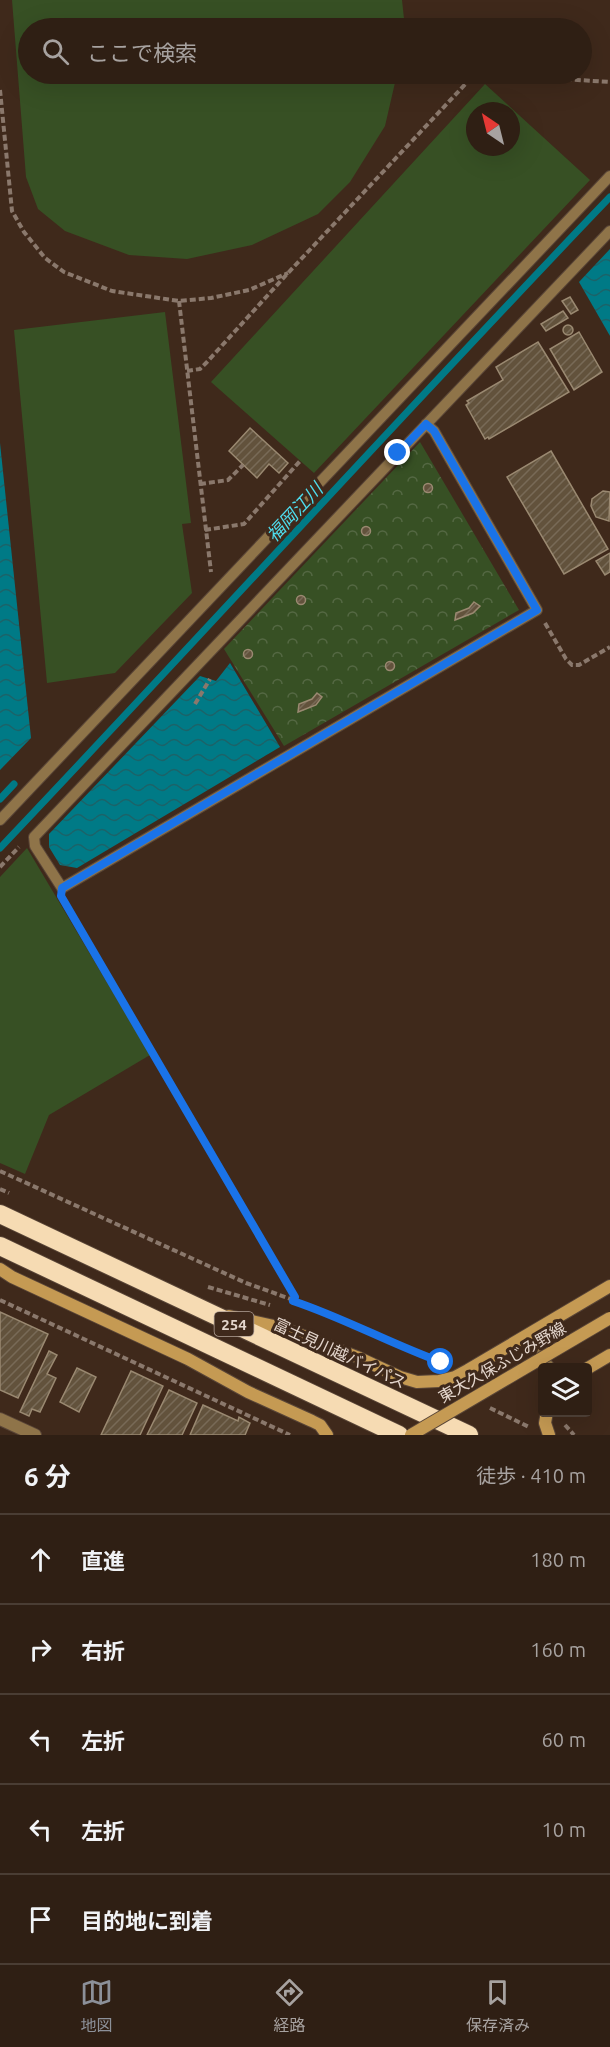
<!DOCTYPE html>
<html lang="ja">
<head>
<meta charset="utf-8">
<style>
	:root { --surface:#2f1f14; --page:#37271d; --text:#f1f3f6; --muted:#a7a2a0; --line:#4a3d34; --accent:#8c9099 }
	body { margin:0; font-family:Ubuntu,"Noto Sans JP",sans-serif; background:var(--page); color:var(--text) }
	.controls { position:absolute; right:18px; bottom:18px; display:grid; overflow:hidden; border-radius:6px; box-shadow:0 6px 24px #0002 }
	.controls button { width:54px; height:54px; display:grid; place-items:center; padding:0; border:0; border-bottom:2px solid var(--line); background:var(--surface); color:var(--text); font:30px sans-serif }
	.compass { position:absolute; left:466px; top:102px; width:54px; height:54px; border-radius:50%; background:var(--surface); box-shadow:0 6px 24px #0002; rotate:325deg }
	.stop { position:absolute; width:18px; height:18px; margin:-14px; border:4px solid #1a73e8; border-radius:50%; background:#fff }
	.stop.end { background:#1a73e8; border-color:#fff; box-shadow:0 2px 6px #0008 }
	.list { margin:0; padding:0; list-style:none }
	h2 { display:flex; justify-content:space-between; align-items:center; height:78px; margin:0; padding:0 24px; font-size:26px }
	h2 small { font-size:20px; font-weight:400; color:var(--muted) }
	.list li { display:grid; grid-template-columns:39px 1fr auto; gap:18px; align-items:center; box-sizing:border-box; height:90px; padding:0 24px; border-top:2px solid var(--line) }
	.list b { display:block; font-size:22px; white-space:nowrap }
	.list em { font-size:20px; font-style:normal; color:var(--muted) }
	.icon { flex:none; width:33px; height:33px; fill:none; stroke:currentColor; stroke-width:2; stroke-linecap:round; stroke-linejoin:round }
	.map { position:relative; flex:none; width:610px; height:1435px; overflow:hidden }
	.search { position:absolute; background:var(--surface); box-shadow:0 6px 24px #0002; left:18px; right:18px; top:18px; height:66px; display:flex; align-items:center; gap:15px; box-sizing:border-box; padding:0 21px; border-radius:33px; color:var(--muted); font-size:22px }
	.sheet { height:528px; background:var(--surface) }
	nav { display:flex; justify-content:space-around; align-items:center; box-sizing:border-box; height:84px; border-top:2px solid var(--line); background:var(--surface); font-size:16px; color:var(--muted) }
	nav a { display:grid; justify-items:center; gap:3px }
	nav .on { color:var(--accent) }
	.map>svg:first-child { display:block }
	.green { fill:#375024; fill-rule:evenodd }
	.park { fill:url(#park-crowns) }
	.water { fill:url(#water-waves) }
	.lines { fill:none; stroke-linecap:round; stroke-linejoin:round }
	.stream { stroke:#007a86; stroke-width:7 }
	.building { fill:url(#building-hatch); stroke:#9a8971; stroke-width:1.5 }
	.lane-casing { stroke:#594537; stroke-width:12 }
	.street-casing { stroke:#594537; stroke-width:14 }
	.secondary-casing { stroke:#594537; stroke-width:14 }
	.highway-casing { stroke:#594537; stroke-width:20 }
	.path { stroke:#8a786c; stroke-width:4; stroke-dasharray:6 3; stroke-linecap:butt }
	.lane { stroke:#8f7449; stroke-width:10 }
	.street { stroke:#8f7449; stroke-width:12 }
	.secondary { stroke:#c59a53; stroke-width:12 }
	.highway { stroke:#f6dbb3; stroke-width:18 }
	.secondary-bridge-casing { stroke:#594537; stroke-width:14; stroke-linecap:butt }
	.secondary-bridge { stroke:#c59a53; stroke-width:12 }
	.route { stroke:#1a73e8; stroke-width:8 }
	.labels { text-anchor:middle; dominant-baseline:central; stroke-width:6; stroke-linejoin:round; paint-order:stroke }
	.shield { fill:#3f291b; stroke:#b2a298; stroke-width:1.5 }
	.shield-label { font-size:15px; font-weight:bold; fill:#e4d6cd }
	.street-label { font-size:16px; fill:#e4d6cd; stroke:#3f291b }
	.water-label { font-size:18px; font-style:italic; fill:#4edced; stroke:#3f291b }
</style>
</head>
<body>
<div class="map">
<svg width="610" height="1435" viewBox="0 0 610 1435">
	<defs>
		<pattern id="park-crowns" width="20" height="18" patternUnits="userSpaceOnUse" patternTransform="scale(1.5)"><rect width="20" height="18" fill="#375024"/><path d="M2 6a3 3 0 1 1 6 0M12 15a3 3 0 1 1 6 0" fill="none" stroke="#546843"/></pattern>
		<pattern id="water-waves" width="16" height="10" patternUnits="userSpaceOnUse" patternTransform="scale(1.5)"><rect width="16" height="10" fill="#007a86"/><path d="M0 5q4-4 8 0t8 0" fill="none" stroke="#1b6369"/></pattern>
		<pattern id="building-hatch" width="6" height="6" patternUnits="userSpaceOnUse" patternTransform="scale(1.5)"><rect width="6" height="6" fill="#62523c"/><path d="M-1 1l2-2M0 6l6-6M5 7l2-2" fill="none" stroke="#786a57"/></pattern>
	</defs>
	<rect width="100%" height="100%" fill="#3f291b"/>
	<!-- green -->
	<g class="green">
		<polygon points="12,0 402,0 405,28 28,28 28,74 397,74 385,126 350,182 318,214 252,245 187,259 129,255 65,231 38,209 26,177"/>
		<path d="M485,84L590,180L314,473L211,382ZM475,111H511V147H475Z"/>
		<polygon points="165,312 191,523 182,524 192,593 115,673 47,683 14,330"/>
		<polygon points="27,848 150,1055 49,1115 25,1174 0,1163 0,877"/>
	</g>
	<!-- park -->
	<polygon class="park" points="420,442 519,610 284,746 224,649"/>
	<!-- water -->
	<g class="water">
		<polygon points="610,249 610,336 579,282"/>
		<polygon points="0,443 31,738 0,770"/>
		<polygon points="230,663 280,747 77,868 60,865 49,847 49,834 200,676 216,681"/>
	</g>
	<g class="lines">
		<!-- stream -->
		<g class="stream">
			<polyline points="0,799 14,784"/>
			<path d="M0,848C205,632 404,412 610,197"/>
		</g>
	</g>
	<!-- building -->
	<g class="building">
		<polygon points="570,297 578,310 571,314 562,301"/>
		<polygon points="563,311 568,318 546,331 541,324"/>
		<circle cx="568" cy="330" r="5"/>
		<polygon points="579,332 602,372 574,390 550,349"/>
		<polygon points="538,342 569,392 489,439 488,437 485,439 466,405 469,403 467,401 503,380 496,367"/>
		<polygon points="250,428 288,463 279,473 269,464 257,478 229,451"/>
		<polygon points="551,451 608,549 564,574 507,477"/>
		<circle cx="428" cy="488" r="4.5"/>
		<polygon points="603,491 610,492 609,521 596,517 591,506 592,499"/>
		<circle cx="366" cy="531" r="4.5"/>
		<polygon points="610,553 610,572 605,575 596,561"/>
		<circle cx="301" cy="600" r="4.5"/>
		<polygon points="474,602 480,606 473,613 455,620 456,613 469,608"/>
		<circle cx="248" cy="654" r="4.5"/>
		<circle cx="390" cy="666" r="4.5"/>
		<polygon points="317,693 322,697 316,705 298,712 299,704 312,699"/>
		<polygon points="0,1312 48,1334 18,1398 0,1390"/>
		<polygon points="49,1351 57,1355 47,1374 56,1378 40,1412 32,1409 29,1416 20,1412"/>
		<polygon points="77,1368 96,1377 79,1412 60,1402"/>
		<polygon points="131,1371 163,1386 140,1435 101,1435"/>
		<polygon points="169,1390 197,1403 182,1435 147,1435"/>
		<polygon points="203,1405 238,1421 239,1417 250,1423 245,1435 190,1435"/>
	</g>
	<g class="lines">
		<!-- lane casing -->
		<g class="lane-casing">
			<g id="lane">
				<polyline points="426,424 434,431 537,610 62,888 35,846 34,837 610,231"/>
				<polyline points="0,820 610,176"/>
				<polyline points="528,1335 550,1368"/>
			</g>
		</g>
		<!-- street casing -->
		<g class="street-casing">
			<polyline id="street" points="0,1419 35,1435"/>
		</g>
		<!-- secondary casing -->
		<g class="secondary-casing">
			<g id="secondary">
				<polyline points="0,1269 12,1277 188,1359 248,1392 312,1421 320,1425 327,1435"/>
				<polyline points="229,1316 283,1328 357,1357 400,1377 417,1382 439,1381 455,1377 468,1370 610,1286"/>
				<polyline points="588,1368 610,1355"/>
				<polyline points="547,1412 545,1423 549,1435"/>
			</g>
		</g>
		<!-- highway casing -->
		<g class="highway-casing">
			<g id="highway">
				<polyline points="0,1214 469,1435"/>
				<polyline points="0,1246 399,1435"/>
			</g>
		</g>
		<!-- path -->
		<g class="path">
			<polyline points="485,74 610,82"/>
			<polyline points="0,90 12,211 24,232 45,258 64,272 112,291 179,301 211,298 249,290 288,273"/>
			<polyline points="179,301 211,572"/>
			<polyline points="187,371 200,369 207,362 288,273 473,76 484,74"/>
			<polyline points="200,484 228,480 243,465"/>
			<polyline points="205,530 244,524 300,461"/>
			<polyline points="545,623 566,659 572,665 579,665 610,647"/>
			<polyline points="195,704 210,679"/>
			<polyline points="0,867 19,847"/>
			<polyline points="65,903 295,1297 293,1301"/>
			<polyline points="0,1171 246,1283 316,1308 396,1345 442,1362"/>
			<polyline points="0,1189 9,1193"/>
			<polyline points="208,1287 270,1305"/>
			<polyline points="0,1300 290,1435"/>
			<polyline points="490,1408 529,1427"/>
			<polyline points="565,1425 574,1435"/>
		</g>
		<!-- lane -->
		<use href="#lane" class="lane"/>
		<!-- street -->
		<use href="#street" class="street"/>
		<!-- secondary -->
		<use href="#secondary" class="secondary"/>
		<!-- highway -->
		<use href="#highway" class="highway"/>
		<!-- secondary-bridge casing -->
		<g class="secondary-bridge-casing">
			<polyline id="secondary-bridge" points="411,1435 610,1318"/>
		</g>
		<!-- secondary-bridge -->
		<use href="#secondary-bridge" class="secondary-bridge"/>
	</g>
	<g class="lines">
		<!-- route -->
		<path class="route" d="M398,453L426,424L434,431L537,610L62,888L61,896L295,1297L293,1301C344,1318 391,1344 441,1362"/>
	</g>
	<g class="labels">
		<!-- shield labels -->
		<rect class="shield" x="214.5" y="1312" width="39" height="24" rx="4.5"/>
		<g class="shield-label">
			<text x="234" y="1324">254</text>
		</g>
		<!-- street labels -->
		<g class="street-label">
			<text transform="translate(340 1353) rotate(25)">富士見川越バイパス</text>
			<text transform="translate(502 1362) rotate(-30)">東大久保ふじみ野線</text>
		</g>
		<!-- water labels -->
		<g class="water-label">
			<text transform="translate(294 512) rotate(-47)">福岡江川</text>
		</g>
	</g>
</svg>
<div class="controls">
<button><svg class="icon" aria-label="layers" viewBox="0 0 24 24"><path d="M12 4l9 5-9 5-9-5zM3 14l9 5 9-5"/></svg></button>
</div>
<svg class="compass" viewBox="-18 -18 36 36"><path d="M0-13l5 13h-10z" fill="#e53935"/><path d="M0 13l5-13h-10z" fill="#a7a2a0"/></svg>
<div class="stop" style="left:441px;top:1362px"></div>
<div class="stop end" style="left:398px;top:453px"></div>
<div class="search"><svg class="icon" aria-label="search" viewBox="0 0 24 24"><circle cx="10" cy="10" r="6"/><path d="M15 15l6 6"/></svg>ここで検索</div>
</div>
<section class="sheet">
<h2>6 分<small>徒歩 · 410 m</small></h2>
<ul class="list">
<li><svg class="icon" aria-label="ahead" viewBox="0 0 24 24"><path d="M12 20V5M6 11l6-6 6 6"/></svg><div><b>直進</b></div><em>180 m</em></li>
<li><svg class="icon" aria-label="right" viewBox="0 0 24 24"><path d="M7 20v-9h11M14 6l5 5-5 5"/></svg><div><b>右折</b></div><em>160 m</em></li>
<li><svg class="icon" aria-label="left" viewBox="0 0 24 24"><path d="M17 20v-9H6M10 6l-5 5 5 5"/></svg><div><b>左折</b></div><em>60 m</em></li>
<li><svg class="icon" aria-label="left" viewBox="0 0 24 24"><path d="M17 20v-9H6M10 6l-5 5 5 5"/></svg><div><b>左折</b></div><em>10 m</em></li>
<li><svg class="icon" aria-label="arrive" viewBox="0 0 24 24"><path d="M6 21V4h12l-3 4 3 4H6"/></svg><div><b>目的地に到着</b></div></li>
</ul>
</section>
<nav>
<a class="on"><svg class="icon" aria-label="map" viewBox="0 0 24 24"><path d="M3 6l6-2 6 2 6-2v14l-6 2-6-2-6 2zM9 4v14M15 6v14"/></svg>地図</a>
<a><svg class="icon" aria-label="directions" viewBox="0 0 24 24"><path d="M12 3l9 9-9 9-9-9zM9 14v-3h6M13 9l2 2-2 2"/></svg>経路</a>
<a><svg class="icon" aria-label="saved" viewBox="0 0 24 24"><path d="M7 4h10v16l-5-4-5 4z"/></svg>保存済み</a>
</nav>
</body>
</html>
